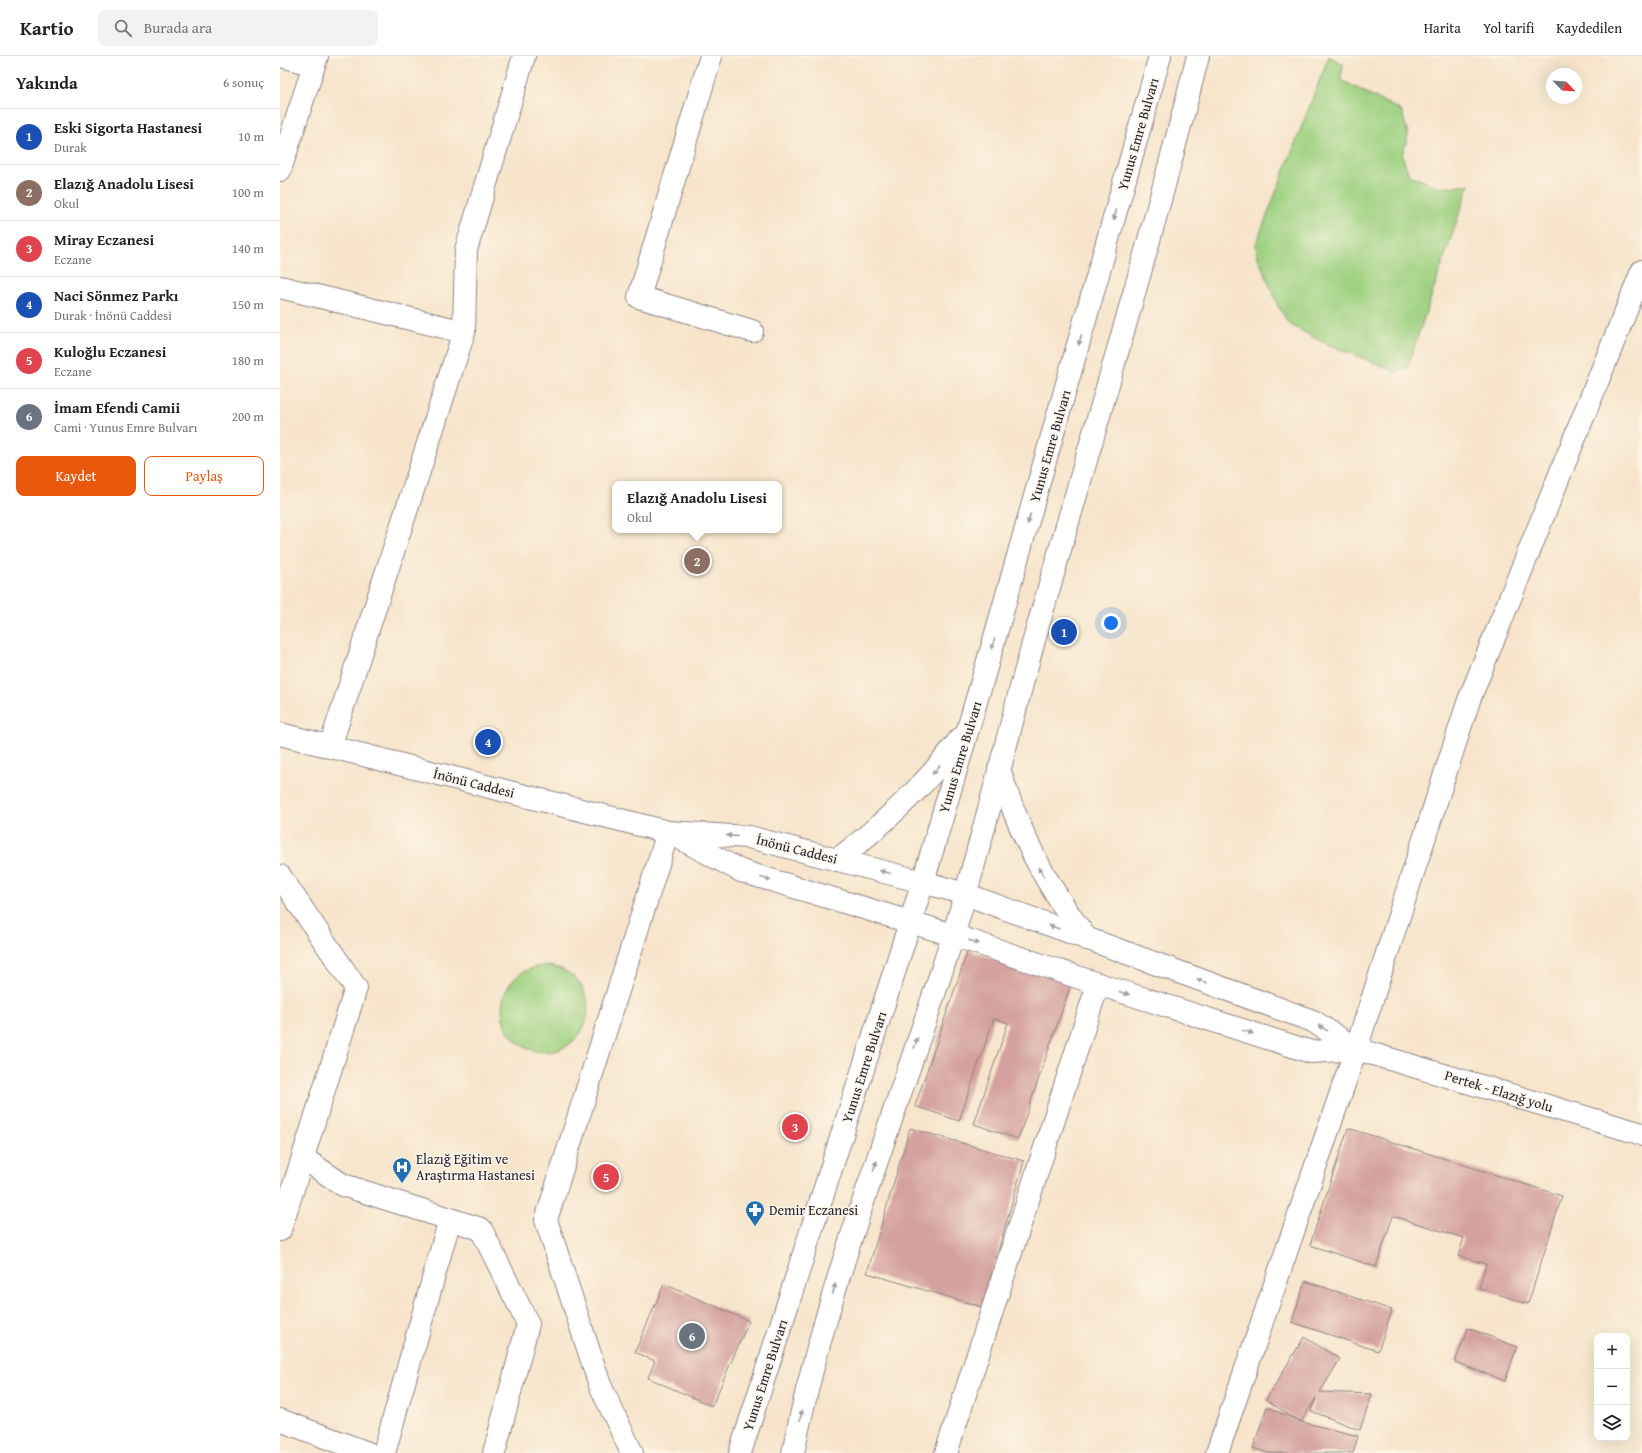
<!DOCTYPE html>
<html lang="tr">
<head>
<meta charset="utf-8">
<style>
	:root { --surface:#fff; --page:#f2f2f2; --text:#202124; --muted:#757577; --line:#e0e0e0; --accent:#ea580c }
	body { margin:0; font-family:"Gentium Book Plus",serif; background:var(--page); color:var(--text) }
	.controls { position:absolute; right:12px; bottom:12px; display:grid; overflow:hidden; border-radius:8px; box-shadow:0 4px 16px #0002 }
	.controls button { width:36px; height:36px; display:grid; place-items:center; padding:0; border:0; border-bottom:1px solid var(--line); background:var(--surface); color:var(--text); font:20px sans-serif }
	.compass { position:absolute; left:1266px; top:12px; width:36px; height:36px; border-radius:50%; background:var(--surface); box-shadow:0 4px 16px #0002; rotate:115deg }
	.you { position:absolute; left:831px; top:567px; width:14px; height:14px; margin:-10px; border:3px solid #fff; border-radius:50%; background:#1a73e8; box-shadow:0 0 0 6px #1a73e833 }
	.badge { display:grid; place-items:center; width:26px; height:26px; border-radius:50%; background:var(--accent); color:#fff; font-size:13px; font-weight:700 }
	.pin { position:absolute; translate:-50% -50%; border:2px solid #fff; box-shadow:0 1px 4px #0006 }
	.popup { position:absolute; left:332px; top:425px; width:170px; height:52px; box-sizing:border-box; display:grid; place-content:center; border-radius:8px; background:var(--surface); filter:drop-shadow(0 1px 3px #0005); font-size:13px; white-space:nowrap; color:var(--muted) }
	.popup b { font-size:15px; color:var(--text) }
	.popup::after { content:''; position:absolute; left:50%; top:100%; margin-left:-8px; border:8px solid transparent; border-top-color:var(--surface) }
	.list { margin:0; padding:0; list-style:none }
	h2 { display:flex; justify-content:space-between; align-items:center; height:52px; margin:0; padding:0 16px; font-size:17px }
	h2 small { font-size:13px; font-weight:400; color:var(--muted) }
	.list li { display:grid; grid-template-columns:26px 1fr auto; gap:12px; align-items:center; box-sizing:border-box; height:56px; padding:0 16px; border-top:1px solid var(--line) }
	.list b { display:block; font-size:15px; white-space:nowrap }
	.list p { margin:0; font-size:13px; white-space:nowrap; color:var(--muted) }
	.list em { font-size:13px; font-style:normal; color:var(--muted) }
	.actions { display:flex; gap:8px; padding:12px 16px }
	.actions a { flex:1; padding:9px 0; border:1px solid var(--accent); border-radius:8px; text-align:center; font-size:14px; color:var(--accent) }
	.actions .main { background:var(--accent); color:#fff }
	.icon { flex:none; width:22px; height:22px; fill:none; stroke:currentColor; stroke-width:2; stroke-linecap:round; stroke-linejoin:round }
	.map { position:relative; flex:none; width:1362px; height:1397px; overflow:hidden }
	header { display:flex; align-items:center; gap:24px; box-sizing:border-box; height:56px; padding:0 20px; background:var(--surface); border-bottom:1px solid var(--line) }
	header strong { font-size:19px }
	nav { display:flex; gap:22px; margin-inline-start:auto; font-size:14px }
	.search { width:280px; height:36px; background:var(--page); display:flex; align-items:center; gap:10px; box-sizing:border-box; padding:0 14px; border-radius:8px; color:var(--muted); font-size:15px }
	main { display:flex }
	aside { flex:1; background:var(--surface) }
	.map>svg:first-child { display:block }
	.green { fill:#9ed181; stroke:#607a5e }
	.building { fill:#d4a19e }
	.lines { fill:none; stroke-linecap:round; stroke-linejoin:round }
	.minor-casing { stroke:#8c8383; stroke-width:24 }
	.major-casing { stroke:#8c8383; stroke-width:24 }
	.minor { stroke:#fff; stroke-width:22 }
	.major { stroke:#fff; stroke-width:22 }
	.oneway { fill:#9c9ca7 }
	.labels { text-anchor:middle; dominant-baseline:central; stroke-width:3; stroke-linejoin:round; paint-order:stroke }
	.street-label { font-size:14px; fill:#22223b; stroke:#fcf5e5 }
	.poi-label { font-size:14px; fill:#22223b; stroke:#fcf5e5; text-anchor:start }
</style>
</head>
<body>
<header>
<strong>Kartio</strong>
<div class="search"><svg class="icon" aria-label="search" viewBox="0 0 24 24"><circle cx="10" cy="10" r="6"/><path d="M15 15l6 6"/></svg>Burada ara</div>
<nav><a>Harita</a><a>Yol tarifi</a><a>Kaydedilen</a></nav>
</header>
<main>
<aside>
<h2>Yakında<small>6 sonuç</small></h2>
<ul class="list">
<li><span class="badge" style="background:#1a4fb4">1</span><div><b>Eski Sigorta Hastanesi</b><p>Durak</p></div><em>10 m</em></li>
<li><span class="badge" style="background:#8d6e63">2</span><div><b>Elazığ Anadolu Lisesi</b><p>Okul</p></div><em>100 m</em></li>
<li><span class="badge" style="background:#e0444e">3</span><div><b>Miray Eczanesi</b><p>Eczane</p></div><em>140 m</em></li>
<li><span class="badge" style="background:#1a4fb4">4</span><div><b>Naci Sönmez Parkı</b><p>Durak · İnönü Caddesi</p></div><em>150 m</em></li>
<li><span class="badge" style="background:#e0444e">5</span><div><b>Kuloğlu Eczanesi</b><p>Eczane</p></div><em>180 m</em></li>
<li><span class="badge" style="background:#6b7280">6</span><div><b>İmam Efendi Camii</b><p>Cami · Yunus Emre Bulvarı</p></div><em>200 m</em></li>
</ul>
<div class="actions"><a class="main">Kaydet</a><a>Paylaş</a></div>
</aside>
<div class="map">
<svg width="1362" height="1397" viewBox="0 0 1362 1397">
	<rect width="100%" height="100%" fill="#fcf5e5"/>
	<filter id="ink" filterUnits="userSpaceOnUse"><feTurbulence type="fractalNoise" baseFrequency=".025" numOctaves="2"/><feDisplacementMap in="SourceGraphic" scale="8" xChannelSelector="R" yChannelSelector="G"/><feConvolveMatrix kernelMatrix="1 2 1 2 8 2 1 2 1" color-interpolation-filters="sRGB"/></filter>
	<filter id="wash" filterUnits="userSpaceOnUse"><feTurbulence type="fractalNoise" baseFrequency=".012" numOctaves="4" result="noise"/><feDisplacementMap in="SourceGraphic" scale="16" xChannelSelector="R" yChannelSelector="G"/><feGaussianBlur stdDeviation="0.9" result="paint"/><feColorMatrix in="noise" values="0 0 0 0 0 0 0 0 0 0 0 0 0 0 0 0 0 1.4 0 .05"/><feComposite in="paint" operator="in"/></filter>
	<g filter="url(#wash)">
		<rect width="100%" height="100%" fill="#f7e4cb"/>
		<!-- green -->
		<g class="green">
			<polygon points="1049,0 1063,8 1061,24 1122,55 1128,79 1122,99 1129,119 1160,132 1189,129 1127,312 1116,316 1038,284 1009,268 998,250 977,199 976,188"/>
			<circle cx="265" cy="953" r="43"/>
		</g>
		<g id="blocks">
			<!-- building -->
			<g class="building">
				<polygon points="688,894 791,928 738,1083 694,1068 728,967 714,962 679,1065 635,1050"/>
				<polygon points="630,1072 744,1105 702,1251 587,1217"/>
				<polygon points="1068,1072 1282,1140 1248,1248 1199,1232 1206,1208 1178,1200 1184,1182 1113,1160 1096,1211 1030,1189"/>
				<polygon points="1025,1225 1112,1254 1098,1295 1012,1266"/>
				<polygon points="384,1228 469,1265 432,1350 368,1322 375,1305 355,1296"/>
				<polygon points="1188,1272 1237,1291 1225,1325 1175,1306"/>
				<polygon points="1024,1281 1060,1303 1040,1336 1092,1338 1080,1374 1031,1355 1036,1342 1021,1366 986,1344"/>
				<polygon points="987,1351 1022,1366 1078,1380 1073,1397 988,1397 973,1392"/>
			</g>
		</g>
	</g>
	<g filter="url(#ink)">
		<use href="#blocks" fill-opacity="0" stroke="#8c8383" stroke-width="1"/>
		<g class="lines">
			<!-- minor casing -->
			<g class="minor-casing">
				<g id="minor">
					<polyline points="1,0 34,9"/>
					<polyline points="431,0 359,241 472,275"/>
					<polyline points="0,114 37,0"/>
					<polyline points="0,231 184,276"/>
					<polyline points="50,691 184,276 186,194 244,0"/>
					<polyline points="0,820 76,932 0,1174"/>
					<polyline points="23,1102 63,1129 201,1173 248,1268 214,1397"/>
					<polyline points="0,1364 88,1397"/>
					<polyline points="104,1397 170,1163"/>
					<polyline points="352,1397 320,1329 266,1164 388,776"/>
					<polyline points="666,1397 818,928"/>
					<polyline points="937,1397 1076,993 1189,644 1362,215"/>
				</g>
			</g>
			<!-- major casing -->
			<g class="major-casing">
				<g id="major">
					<polyline points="0,678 388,776 469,781 643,826 685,838 1033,965 1076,993 1362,1078"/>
					<path d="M719,713C740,779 765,828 807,883"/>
					<polyline points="394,779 461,815 673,879 818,928 1031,996 1076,993"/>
					<path d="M557,804C604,768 645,730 680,683"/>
					<polyline points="460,1397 643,826 713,588 880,0"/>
					<path d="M513,1397C549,1217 621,1048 675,873C705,776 728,676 756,577C811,385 869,194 918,0"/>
				</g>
			</g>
			<!-- minor -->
			<use href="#minor" class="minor"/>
			<!-- major -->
			<use href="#major" class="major"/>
		</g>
		<!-- one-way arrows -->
		<defs><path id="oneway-solid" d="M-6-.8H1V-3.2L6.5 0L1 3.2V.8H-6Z"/></defs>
		<g class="oneway">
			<use href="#oneway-solid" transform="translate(835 159) rotate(106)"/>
			<use href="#oneway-solid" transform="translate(800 284) rotate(106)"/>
			<use href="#oneway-solid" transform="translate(749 463) rotate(106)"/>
			<use href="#oneway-solid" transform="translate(713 588) rotate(106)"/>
			<use href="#oneway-solid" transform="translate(656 714) rotate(131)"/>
			<use href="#oneway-solid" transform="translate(452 780) rotate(-176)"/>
			<use href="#oneway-solid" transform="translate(605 816) rotate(-166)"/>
			<use href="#oneway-solid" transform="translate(761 816) rotate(-120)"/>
			<use href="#oneway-solid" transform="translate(486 823) rotate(17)"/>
			<use href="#oneway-solid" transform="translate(774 871) rotate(-160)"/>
			<use href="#oneway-solid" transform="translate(694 886) rotate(19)"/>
			<use href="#oneway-solid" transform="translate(922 925) rotate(-160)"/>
			<use href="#oneway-solid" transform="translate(844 937) rotate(18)"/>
			<use href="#oneway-solid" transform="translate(1043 972) rotate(-148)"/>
			<use href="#oneway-solid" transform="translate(968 976) rotate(18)"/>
			<use href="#oneway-solid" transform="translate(636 987) rotate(-71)"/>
			<use href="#oneway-solid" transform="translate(595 1110) rotate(-71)"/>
			<use href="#oneway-solid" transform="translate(554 1233) rotate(-75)"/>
			<use href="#oneway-solid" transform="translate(521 1359) rotate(-79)"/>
		</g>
	</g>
	<!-- icons -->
	<defs>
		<g id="hospital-pin" transform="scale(1)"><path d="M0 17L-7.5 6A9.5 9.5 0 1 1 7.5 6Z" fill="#1f6fb2" stroke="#fcf5e5"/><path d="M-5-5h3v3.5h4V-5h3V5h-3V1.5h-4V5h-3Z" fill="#fff"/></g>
		<g id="pharmacy-pin" transform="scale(1)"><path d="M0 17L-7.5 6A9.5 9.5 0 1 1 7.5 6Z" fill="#1f6fb2" stroke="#fcf5e5"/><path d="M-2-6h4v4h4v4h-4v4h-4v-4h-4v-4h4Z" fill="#fff"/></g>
	</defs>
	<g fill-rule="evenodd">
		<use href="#hospital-pin" x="122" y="1111"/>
		<use href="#pharmacy-pin" x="475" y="1154"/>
	</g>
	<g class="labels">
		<!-- street labels -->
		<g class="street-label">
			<text transform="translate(858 78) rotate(-74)">Yunus Emre Bulvarı</text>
			<text transform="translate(770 390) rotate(-74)">Yunus Emre Bulvarı</text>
			<text transform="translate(680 701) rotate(-73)">Yunus Emre Bulvarı</text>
			<text transform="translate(194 727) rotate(14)">İnönü Caddesi</text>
			<text transform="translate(517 793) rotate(14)">İnönü Caddesi</text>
			<text transform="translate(584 1011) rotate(-72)">Yunus Emre Bulvarı</text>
			<text transform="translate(1219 1035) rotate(17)">Pertek - Elazığ yolu</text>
			<text transform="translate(485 1319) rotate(-72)">Yunus Emre Bulvarı</text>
		</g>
		<!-- poi labels -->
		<g class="poi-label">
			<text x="136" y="1103">Elazığ Eğitim ve<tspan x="136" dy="16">Araştırma Hastanesi</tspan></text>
			<text x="489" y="1154">Demir Eczanesi</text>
		</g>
	</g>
</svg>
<div class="controls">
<button>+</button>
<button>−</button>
<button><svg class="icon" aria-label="layers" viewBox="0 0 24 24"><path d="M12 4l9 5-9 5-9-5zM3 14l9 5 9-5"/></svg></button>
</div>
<svg class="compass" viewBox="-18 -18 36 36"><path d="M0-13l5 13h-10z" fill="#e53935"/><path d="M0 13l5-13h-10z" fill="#757577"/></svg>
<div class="you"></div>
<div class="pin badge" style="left:784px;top:576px;background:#1a4fb4">1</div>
<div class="pin badge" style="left:417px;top:505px;background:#8d6e63">2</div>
<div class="popup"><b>Elazığ Anadolu Lisesi</b>Okul</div>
<div class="pin badge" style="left:515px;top:1071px;background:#e0444e">3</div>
<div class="pin badge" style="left:208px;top:686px;background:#1a4fb4">4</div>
<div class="pin badge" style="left:326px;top:1121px;background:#e0444e">5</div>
<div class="pin badge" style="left:412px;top:1280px;background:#6b7280">6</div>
</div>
</main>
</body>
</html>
